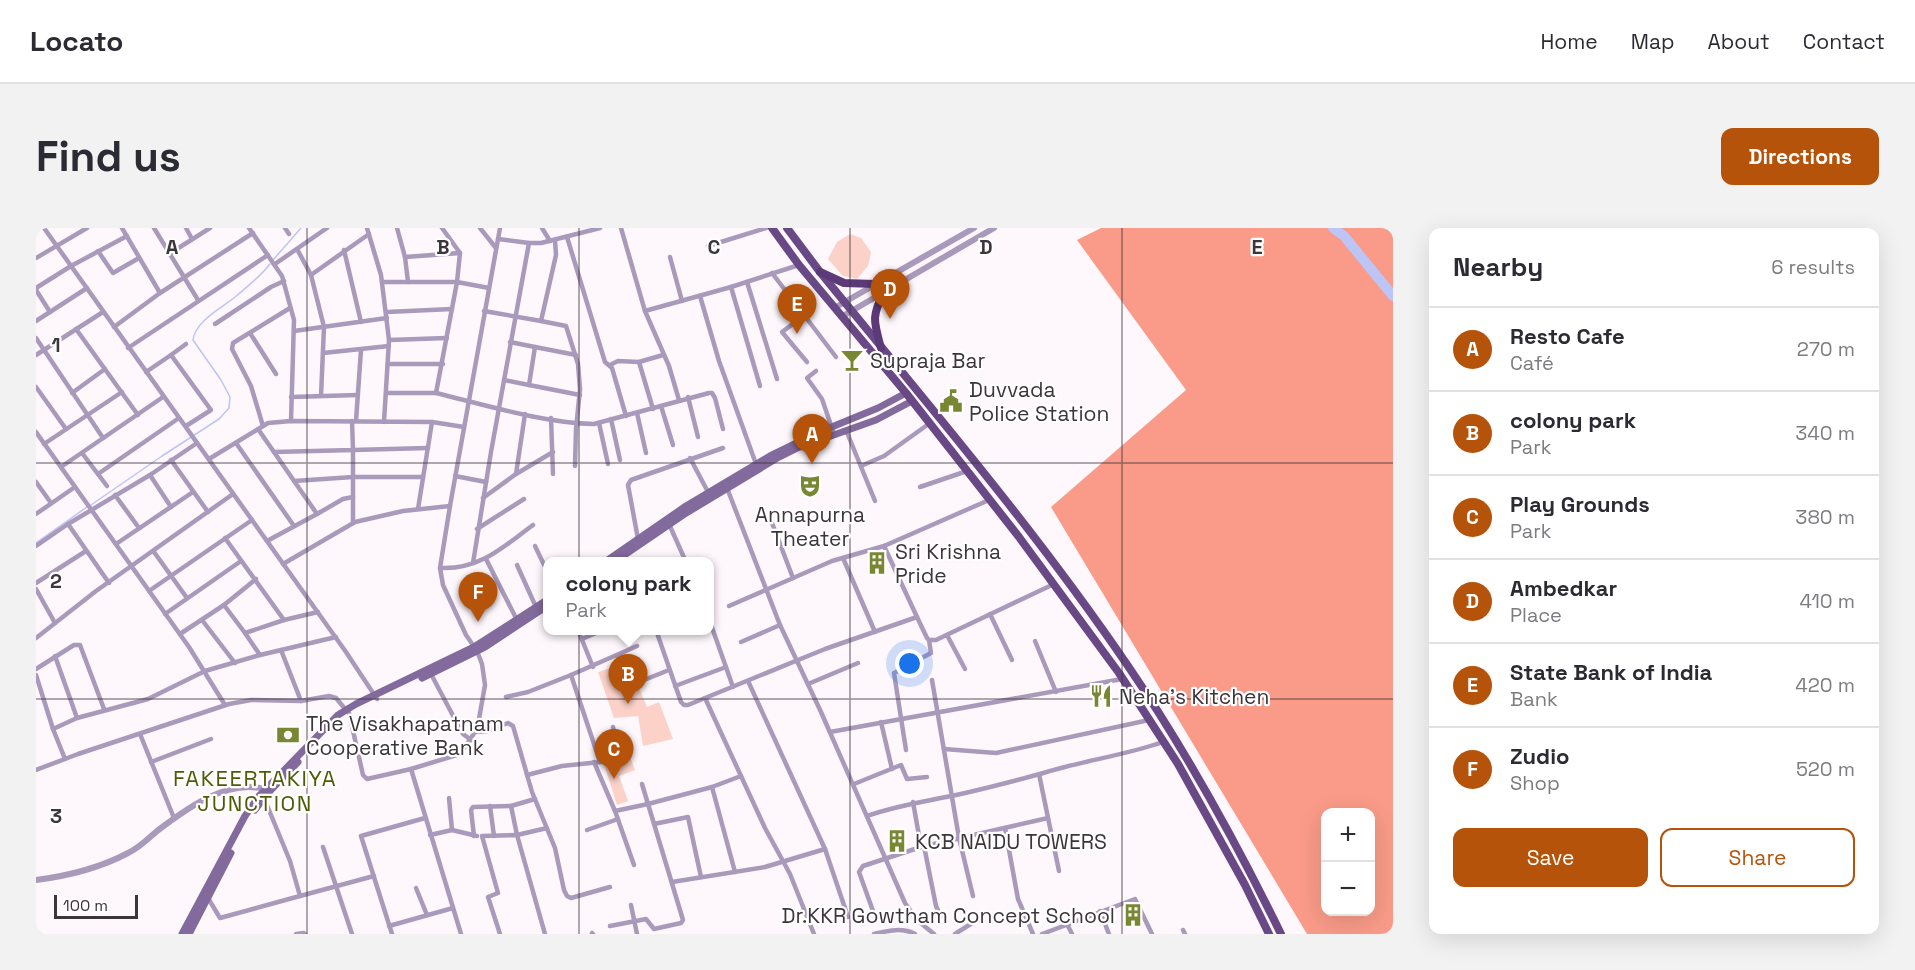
<!DOCTYPE html>
<html lang="en">
<head>
<meta charset="utf-8">
<style>
	:root { --surface:#fff; --page:#f2f2f3; --text:#2b2b33; --muted:#7c7c81; --line:#e1e1e2; --accent:#b45309 }
	body { margin:0; font-family:"Space Grotesk",sans-serif; background:var(--page); color:var(--text) }
	.controls { position:absolute; right:18px; bottom:18px; display:grid; overflow:hidden; border-radius:12px; box-shadow:0 6px 24px #0002 }
	.controls button { width:54px; height:54px; display:grid; place-items:center; padding:0; border:0; border-bottom:2px solid var(--line); background:var(--surface); color:var(--text); font:30px sans-serif }
	.scale { position:absolute; left:18px; bottom:15px; width:84px; box-sizing:border-box; padding-left:6px; border:3px solid #3c353a; border-top:0; font-size:16px; line-height:21px; white-space:nowrap; color:#3c353a; -webkit-text-stroke:4px #fff; paint-order:stroke }
	.you { position:absolute; left:874px; top:436px; width:21px; height:21px; margin:-15px; border:4px solid #fff; border-radius:50%; background:#1a73e8; box-shadow:0 0 0 9px #1a73e833 }
	.badge { display:grid; place-items:center; width:39px; height:39px; border-radius:50%; background:var(--accent); color:#fff; font-size:20px; font-weight:700 }
	.pin { position:absolute; translate:-50% -50px; filter:drop-shadow(0 2px 3px #0008) }
	.pin::after { content:''; position:absolute; top:32px; width:21px; height:18px; background:inherit; clip-path:polygon(0 0,100% 0,50% 100%) }
	.popup { position:absolute; left:507px; top:329px; width:171px; height:78px; box-sizing:border-box; display:grid; place-content:center; border-radius:12px; background:var(--surface); filter:drop-shadow(0 2px 4px #0005); font-size:20px; white-space:nowrap; color:var(--muted) }
	.popup b { font-size:22px; color:var(--text) }
	.popup::after { content:''; position:absolute; left:50%; top:100%; margin-left:-12px; border:12px solid transparent; border-top-color:var(--surface) }
	.list { margin:0; padding:0; list-style:none }
	h2 { display:flex; justify-content:space-between; align-items:center; height:78px; margin:0; padding:0 24px; font-size:26px }
	h2 small { font-size:20px; font-weight:400; color:var(--muted) }
	.list li { display:grid; grid-template-columns:39px 1fr auto; gap:18px; align-items:center; box-sizing:border-box; height:84px; padding:0 24px; border-top:2px solid var(--line) }
	.list b { display:block; font-size:22px; white-space:nowrap }
	.list p { margin:0; font-size:20px; white-space:nowrap; color:var(--muted) }
	.list em { font-size:20px; font-style:normal; color:var(--muted) }
	.actions { display:flex; gap:12px; padding:18px 24px }
	.actions a { flex:1; padding:14px 0; border:2px solid var(--accent); border-radius:12px; text-align:center; font-size:21px; color:var(--accent) }
	.actions .main { background:var(--accent); color:#fff }
	.map { position:relative; flex:none; width:1357px; height:706px; overflow:hidden; border-radius:12px }
	header { display:flex; align-items:center; gap:36px; box-sizing:border-box; height:84px; padding:0 30px; background:var(--surface); border-bottom:2px solid var(--line) }
	header strong { font-size:28px }
	nav { display:flex; gap:33px; margin-inline-start:auto; font-size:21px }
	.intro { display:flex; align-items:center; justify-content:space-between; box-sizing:border-box; height:144px; padding:0 36px }
	h1 { margin:0; font-size:42px }
	.button { padding:15px 27px; border-radius:12px; background:var(--accent); color:#fff; font-size:21px; font-weight:700 }
	main { display:flex; gap:36px; padding:0 36px }
	aside { flex:1; background:var(--surface); border-radius:12px; box-shadow:0 6px 24px #0002 }
	.map>svg:first-child { display:block }
	.green { fill:#fbd1c8 }
	.forest { fill:#f99b88; fill-rule:evenodd }
	.lines { fill:none; stroke-linecap:round; stroke-linejoin:round }
	.stream { stroke:#bdc4f6; stroke-width:1.5 }
	.river { stroke:#bdc4f6; stroke-width:10 }
	.minor { stroke:#a999bb; stroke-width:4.5 }
	.tertiary { stroke:#a999bb; stroke-width:6 }
	.secondary { stroke:#836a9c; stroke-width:7 }
	.primary { stroke:#684985; stroke-width:8 }
	.trunk { stroke:#5c3a7a; stroke-width:8 }
	.grid { fill:none; stroke:#3c353a; stroke-width:1.5; stroke-opacity:0.55 }
	.labels { text-anchor:middle; dominant-baseline:central; stroke-width:4.5; stroke-linejoin:round; paint-order:stroke }
	.poi-label { font-size:21px; fill:#3c353a; stroke:#fff; text-anchor:start }
	.neighbourhood-label { font-size:22px; letter-spacing:1.5px; fill:#505b08; stroke:#fff }
	.grid-label { font-size:20px; text-anchor:middle; font-weight:bold; fill:#3c353a; stroke:#fff; stroke-width:4.5; stroke-linejoin:round; paint-order:stroke }
</style>
</head>
<body>
<header>
<strong>Locato</strong>
<nav><a>Home</a><a>Map</a><a>About</a><a>Contact</a></nav>
</header>
<div class="intro"><h1>Find us</h1><a class="button">Directions</a></div>
<main>
<div class="map">
<svg width="1357" height="706" viewBox="0 0 1357 706">
	<rect width="100%" height="100%" fill="#fef7fc"/>
	<!-- green -->
	<g class="green">
		<polygon points="814,6 825,10 835,24 832,38 821,51 807,48 792,31 801,14"/>
		<polygon points="578,439 583,451 597,445 611,479 623,474 637,511 607,518 602,488 578,490 562,444"/>
		<polygon points="594,529 599,542 583,548 592,573 581,577 568,536"/>
	</g>
	<!-- forest -->
	<path class="forest" d="M1065,0H1357V706H1271L1015,279L1150,162L1041,12ZM1290,584H1334V684H1290Z"/>
	<g class="lines">
		<!-- stream -->
		<g class="stream">
			<polyline points="237,32 265,0"/>
			<path d="M55,277L126,228L183,191L193,180L194,169L185,152L157,112C159,93 186,80 199,69C211,59 225,48 234,36"/>
			<polyline points="0,315 51,279"/>
		</g>
		<!-- river -->
		<polyline class="river" points="1297,0 1308,8 1357,68"/>
		<!-- minor -->
		<g class="minor">
			<polyline points="8,0 310,424 341,471"/>
			<polyline points="86,0 124,65"/>
			<polyline points="118,0 162,72"/>
			<polyline points="150,0 156,11"/>
			<polyline points="213,0 246,48 258,92 255,193"/>
			<polyline points="249,0 253,6"/>
			<polyline points="331,0 345,47 353,112 348,194"/>
			<polyline points="361,0 369,29 372,54"/>
			<polyline points="406,0 424,25 421,54 453,60"/>
			<polyline points="444,0 460,20"/>
			<polyline points="506,0 514,13"/>
			<polyline points="585,0 609,83 695,59 763,37"/>
			<polyline points="531,9 569,134 576,140 590,188"/>
			<polyline points="462,11 493,15 505,15 564,0"/>
			<polyline points="519,12 520,27 505,93 530,98 542,136 544,161 540,201 539,238"/>
			<polyline points="672,18 730,0"/>
			<polyline points="261,21 275,47 288,99 285,168"/>
			<polyline points="308,22 325,94"/>
			<polyline points="62,23 77,45 103,30"/>
			<polyline points="133,26 174,0"/>
			<polyline points="369,29 424,25"/>
			<polyline points="634,29 646,73"/>
			<polyline points="0,30 51,0"/>
			<polyline points="239,36 291,0"/>
			<polyline points="736,45 800,129"/>
			<polyline points="275,47 333,6"/>
			<polyline points="346,54 421,54 400,165 350,165"/>
			<polyline points="711,54 741,151"/>
			<polyline points="695,59 724,158"/>
			<polyline points="0,60 35,38 91,8"/>
			<polyline points="0,62 14,84"/>
			<polyline points="664,68 683,133 720,236"/>
			<polyline points="448,83 505,93"/>
			<polyline points="609,83 633,138 643,172"/>
			<polyline points="351,84 416,81"/>
			<polyline points="769,87 746,104 771,134"/>
			<polyline points="0,93 51,60"/>
			<polyline points="179,96 235,59 248,53"/>
			<polyline points="78,99 124,65 217,5"/>
			<polyline points="40,101 102,187"/>
			<polyline points="258,103 351,90"/>
			<polyline points="214,105 240,146"/>
			<polyline points="0,110 67,210"/>
			<polyline points="353,112 411,110"/>
			<polyline points="474,114 499,119"/>
			<polyline points="92,120 232,27"/>
			<polyline points="287,125 353,118"/>
			<polyline points="0,127 67,84"/>
			<polyline points="135,127 150,116"/>
			<polyline points="540,127 499,119 493,157 544,167"/>
			<polyline points="603,134 617,181"/>
			<polyline points="352,136 407,136"/>
			<polyline points="574,137 582,133 603,134 627,127"/>
			<polyline points="780,143 771,150 786,171 798,206"/>
			<polyline points="110,144 135,127 175,182 150,198"/>
			<polyline points="468,152 493,157"/>
			<polyline points="0,159 30,201"/>
			<polyline points="36,165 69,141"/>
			<path d="M400,165C449,177 508,195 558,196L673,165H676L679,170L687,201"/>
			<polyline points="255,169 322,167"/>
			<polyline points="652,169 662,209"/>
			<polyline points="625,178 637,217"/>
			<polyline points="601,185 610,225"/>
			<polyline points="515,190 517,246"/>
			<polyline points="575,191 584,232"/>
			<polyline points="320,193 325,122"/>
			<polyline points="563,195 572,236"/>
			<polyline points="227,198 215,158 196,121 197,115 254,80"/>
			<polyline points="222,201 281,286 231,313"/>
			<polyline points="810,202 839,273"/>
			<polyline points="0,204 153,419 189,477"/>
			<polyline points="200,215 258,298"/>
			<polyline points="8,216 86,164"/>
			<polyline points="238,224 317,222 316,193"/>
			<polyline points="46,225 71,258"/>
			<polyline points="654,230 672,264"/>
			<polyline points="173,231 232,195 255,193 396,194 428,199"/>
			<polyline points="135,232 172,284"/>
			<polyline points="825,238 848,228 894,195"/>
			<polyline points="25,239 127,169"/>
			<polyline points="62,246 143,190"/>
			<polyline points="480,246 489,186"/>
			<polyline points="114,247 135,279"/>
			<polyline points="419,248 450,254"/>
			<polyline points="258,253 317,249 317,222 392,220"/>
			<polyline points="0,254 15,275"/>
			<polyline points="884,259 931,243"/>
			<polyline points="691,260 744,397 785,484 869,675 881,692 898,706"/>
			<polyline points="79,267 103,300"/>
			<polyline points="447,270 480,246 517,224"/>
			<polyline points="382,281 396,194"/>
			<polyline points="0,286 39,259"/>
			<polyline points="281,286 307,271 317,269"/>
			<polyline points="317,295 317,249 387,249"/>
			<polyline points="736,295 757,350"/>
			<polyline points="32,296 114,247 161,215"/>
			<polyline points="633,296 650,334"/>
			<polyline points="441,301 488,271"/>
			<polyline points="189,310 248,392 282,384"/>
			<polyline points="602,311 592,257 595,252 687,220"/>
			<polyline points="80,316 157,264"/>
			<polyline points="0,318 32,296 73,355"/>
			<polyline points="499,318 511,343"/>
			<polyline points="118,324 151,370"/>
			<polyline points="807,330 839,404"/>
			<polyline points="450,331 481,392"/>
			<polyline points="437,335 455,224 493,15"/>
			<polyline points="247,336 319,294 367,283 414,278"/>
			<polyline points="481,337 500,379"/>
			<path d="M404,340C444,342 467,319 497,297"/>
			<polyline points="0,355 50,323"/>
			<polyline points="0,361 19,395"/>
			<polyline points="113,363 216,292"/>
			<polyline points="188,377 220,351"/>
			<polyline points="693,378 796,333 848,318 953,272"/>
			<polyline points="129,386 205,333"/>
			<polyline points="954,386 976,432"/>
			<polyline points="881,389 891,410 893,412 900,412 1018,356"/>
			<polyline points="673,391 697,459"/>
			<polyline points="166,392 199,435"/>
			<polyline points="542,402 557,439"/>
			<polyline points="620,402 645,474 648,477 652,477 789,421 881,389 848,318"/>
			<polyline points="209,405 224,427"/>
			<polyline points="144,406 188,377 209,405 248,392"/>
			<polyline points="911,407 929,441"/>
			<polyline points="0,410 60,363 197,266"/>
			<polyline points="546,411 567,402"/>
			<polyline points="999,413 1020,464"/>
			<polyline points="705,414 744,397"/>
			<polyline points="245,422 265,473"/>
			<polyline points="19,428 41,490"/>
			<polyline points="0,441 38,417 44,417 68,481"/>
			<polyline points="395,446 423,499 427,506 435,512"/>
			<polyline points="0,447 17,501 29,531"/>
			<polyline points="896,452 923,610 937,668"/>
			<polyline points="712,453 789,621 812,689"/>
			<polyline points="603,454 633,442"/>
			<polyline points="772,456 822,435"/>
			<polyline points="639,458 690,439"/>
			<polyline points="470,469 492,464 535,447 601,418"/>
			<polyline points="669,470 729,600 754,646 778,706"/>
			<polyline points="313,485 327,547 331,551 375,541 424,526 439,504 443,491 449,457 446,436 441,423 430,407 407,357 404,340 414,278 464,0"/>
			<polyline points="845,494 856,541"/>
			<polyline points="17,501 41,490 112,471 169,443 224,427 300,409"/>
			<polyline points="439,504 452,503 472,495 477,498 496,564 519,620 528,662 531,668 535,670 574,659"/>
			<polyline points="794,504 1086,451"/>
			<polyline points="104,506 138,590"/>
			<polyline points="908,521 960,525 1113,492"/>
			<polyline points="870,522 858,445 895,425 893,412"/>
			<polyline points="115,534 175,511"/>
			<polyline points="558,534 579,583 598,637"/>
			<polyline points="564,534 582,529 584,527 577,499"/>
			<polyline points="375,541 425,706"/>
			<polyline points="0,542 42,526 193,476 215,472 265,473 293,468 300,470 310,482"/>
			<polyline points="1003,546 1023,643"/>
			<polyline points="491,547 526,538 564,534 535,447"/>
			<polyline points="606,556 612,576 676,559"/>
			<polyline points="818,556 865,537 871,551 891,549"/>
			<polyline points="413,570 416,602"/>
			<polyline points="877,574 885,619"/>
			<polyline points="454,578 458,608"/>
			<polyline points="475,578 481,607 511,600"/>
			<path d="M831,588C859,578 886,574 915,568C945,562 974,554 1004,546C1044,533 1087,528 1127,514"/>
			<polyline points="618,596 652,589 665,649"/>
			<polyline points="969,600 982,671 997,706"/>
			<polyline points="551,602 582,591"/>
			<polyline points="394,607 416,602 441,608"/>
			<polyline points="438,608 435,582 437,579 475,578 499,571"/>
			<polyline points="888,618 900,678 905,689"/>
			<polyline points="287,619 316,706"/>
			<polyline points="699,644 676,559 705,548"/>
			<polyline points="636,654 729,639 789,621"/>
			<polyline points="380,660 391,687"/>
			<polyline points="264,668 338,648"/>
			<polyline points="172,670 184,690 264,668 254,633 228,570"/>
			<polyline points="595,677 601,706"/>
			<polyline points="837,683 823,644 827,638 885,619 1012,590"/>
			<polyline points="1064,683 1073,706"/>
			<polyline points="1031,696 1036,706"/>
			<polyline points="353,698 417,680"/>
			<polyline points="574,698 610,691 618,701 645,695 647,692 612,576 579,583"/>
			<polyline points="1147,702 1149,706"/>
			<polyline points="556,705 557,706"/>
			<polyline points="260,706 268,705 269,706"/>
			<polyline points="356,706 325,608 389,590"/>
			<polyline points="464,706 452,669 462,665 446,608 481,607 509,706"/>
			<path d="M838,706C851,703 866,699 879,706"/>
			<polyline points="919,706 941,692"/>
			<polyline points="1006,706 1099,671 1116,706"/>
		</g>
		<!-- tertiary -->
		<g class="tertiary">
			<polyline points="800,79 938,0"/>
			<polyline points="807,88 958,0"/>
			<path d="M0,652C31,648 64,640 92,625C103,620 112,611 121,603C150,581 190,551 229,561"/>
		</g>
		<!-- secondary -->
		<g class="secondary">
			<polyline points="569,334 650,278 734,228 781,205 842,180 870,165"/>
			<polyline points="578,334 647,287 743,229 761,220 840,192 876,173"/>
			<polyline points="386,450 449,419 511,378"/>
			<polyline points="219,582 231,566 262,534"/>
			<polyline points="146,706 209,588 223,568 302,487 320,476 438,419 511,372"/>
			<polyline points="153,706 195,625"/>
		</g>
		<!-- primary -->
		<g class="primary">
			<polyline points="736,0 763,37 870,165 983,309 1083,445 1142,536 1209,657 1233,706"/>
			<path d="M751,0L784,44C889,173 998,300 1092,438C1150,523 1200,614 1245,706"/>
		</g>
		<!-- trunk -->
		<g class="trunk">
			<polyline points="784,44 808,55 840,56"/>
			<path d="M845,120C838,94 835,89 848,64"/>
		</g>
	</g>
	<!-- grid -->
	<path class="grid" d="M271,0V706M543,0V706M814,0V706M1086,0V706M0,235H1357M0,471H1357"/>
	<!-- icons -->
	<defs>
		<g id="bar-bare" transform="scale(1.8)"><path d="M-6-5H6L.8 .8V4.5H3.5V6h-7V4.5H-.8V.8Z" fill="#798735" stroke="#fff" stroke-width="2.5" paint-order="stroke"/></g>
		<g id="civic-bare" transform="scale(1.8)"><path d="M-.6-6.5H3V-4.5H.6V-3L4-1V1h2V6H-6V1h2V-1L-.6-3ZM-1.2 2.5V6h2.4V2.5Z" fill="#798735" stroke="#fff" stroke-width="2.5" paint-order="stroke"/></g>
		<g id="theatre-bare" transform="scale(1.8)"><path d="M-5-5.5Q0-4 5-5.5V0Q5 5 0 6Q-5 5-5 0ZM-3.3-2.5H-1v1.5H-3.3ZM1-2.5H3.3v1.5H1ZM-2.8 1Q0 5.5 2.8 1Z" fill="#798735" stroke="#fff" stroke-width="2.5" paint-order="stroke"/></g>
		<g id="building-bare" transform="scale(1.8)"><path d="M-4-6H4V6H1V3H-1V6H-4ZM-2.5-4.3h1.7v1.8h-1.7ZM.8-4.3h1.7v1.8H.8ZM-2.5-1h1.7V.8h-1.7ZM.8-1h1.7V.8H.8Z" fill="#798735" stroke="#fff" stroke-width="2.5" paint-order="stroke"/></g>
		<g id="restaurant-bare" transform="scale(1.8)"><path d="M-5-6h1v4h1v-4h1v4h1v-4h1v5L-1.5 .5V6h-2V.5L-5-1ZM5-6V6H3V1.5H1.5Q1.5-4 5-6Z" fill="#798735" stroke="#fff" stroke-width="2.5" paint-order="stroke"/></g>
		<g id="bank-bare" transform="scale(1.8)"><path d="M-6-4H6V4H-6ZM0-2.3a2.3 2.3 0 1 0 0 4.6a2.3 2.3 0 1 0 0-4.6Z" fill="#798735" stroke="#fff" stroke-width="2.5" paint-order="stroke"/></g>
	</defs>
	<g fill-rule="evenodd">
		<use href="#bar-bare" x="816" y="132"/>
		<use href="#civic-bare" x="915" y="173"/>
		<use href="#theatre-bare" x="774" y="258"/>
		<use href="#building-bare" x="841" y="335"/>
		<use href="#restaurant-bare" x="1065" y="468"/>
		<use href="#bank-bare" x="252" y="507"/>
		<use href="#building-bare" x="861" y="613"/>
		<use href="#building-bare" x="1097" y="687"/>
	</g>
	<g class="labels">
		<!-- poi labels -->
		<g class="poi-label">
			<text x="834" y="132">Supraja Bar</text>
			<text x="933" y="161">Duvvada<tspan x="933" dy="24">Police Station</tspan></text>
			<text x="774" y="286" text-anchor="middle">Annapurna<tspan x="774" dy="24">Theater</tspan></text>
			<text x="859" y="323">Sri Krishna<tspan x="859" dy="24">Pride</tspan></text>
			<text x="1083" y="468">Neha's Kitchen</text>
			<text x="270" y="495">The Visakhapatnam<tspan x="270" dy="24">Cooperative Bank</tspan></text>
			<text x="879" y="613">KCB NAIDU TOWERS</text>
			<text x="1079" y="687" text-anchor="end">Dr.KKR Gowtham Concept School</text>
		</g>
		<!-- neighbourhood labels -->
		<g class="neighbourhood-label">
			<text x="219" y="550">FAKEERTAKIYA<tspan x="219" dy="25">JUNCTION</tspan></text>
		</g>
	</g>
	<g class="grid-label">
		<text x="136" y="26">A</text>
		<text x="407" y="26">B</text>
		<text x="678" y="26">C</text>
		<text x="950" y="26">D</text>
		<text x="1221" y="26">E</text>
		<text x="20" y="124">1</text>
		<text x="20" y="360">2</text>
		<text x="20" y="595">3</text>
	</g>
</svg>
<div class="controls">
<button>+</button>
<button>−</button>
</div>
<div class="scale">100 m</div>
<div class="you"></div>
<div class="pin badge" style="left:776px;top:236px">A</div>
<div class="pin badge" style="left:592px;top:476px">B</div>
<div class="popup"><b>colony park</b>Park</div>
<div class="pin badge" style="left:578px;top:551px">C</div>
<div class="pin badge" style="left:854px;top:91px">D</div>
<div class="pin badge" style="left:761px;top:106px">E</div>
<div class="pin badge" style="left:442px;top:394px">F</div>
</div>
<aside>
<h2>Nearby<small>6 results</small></h2>
<ul class="list">
<li><span class="badge">A</span><div><b>Resto Cafe</b><p>Café</p></div><em>270 m</em></li>
<li><span class="badge">B</span><div><b>colony park</b><p>Park</p></div><em>340 m</em></li>
<li><span class="badge">C</span><div><b>Play Grounds</b><p>Park</p></div><em>380 m</em></li>
<li><span class="badge">D</span><div><b>Ambedkar</b><p>Place</p></div><em>410 m</em></li>
<li><span class="badge">E</span><div><b>State Bank of India</b><p>Bank</p></div><em>420 m</em></li>
<li><span class="badge">F</span><div><b>Zudio</b><p>Shop</p></div><em>520 m</em></li>
</ul>
<div class="actions"><a class="main">Save</a><a>Share</a></div>
</aside>
</main>
</body>
</html>
